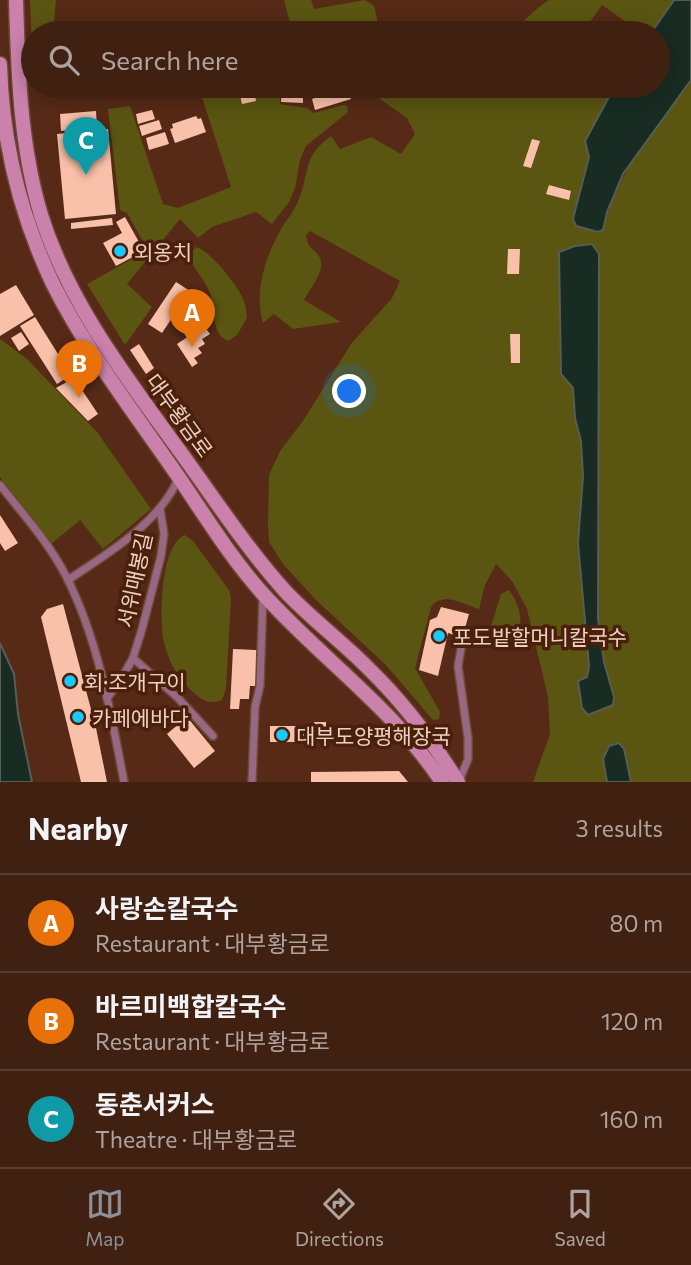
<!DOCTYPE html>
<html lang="en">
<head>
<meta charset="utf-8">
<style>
	:root { --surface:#402010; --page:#472819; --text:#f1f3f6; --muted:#aea39f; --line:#593e30; --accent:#8c9099 }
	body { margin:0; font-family:Commissioner,"Noto Sans KR",sans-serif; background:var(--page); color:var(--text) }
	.you { position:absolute; left:350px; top:392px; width:24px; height:24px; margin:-18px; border:5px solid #fff; border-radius:50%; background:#1a73e8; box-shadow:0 0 0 10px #1a73e833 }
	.badge { display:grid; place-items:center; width:46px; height:46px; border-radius:50%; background:var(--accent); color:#fff; font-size:23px; font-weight:700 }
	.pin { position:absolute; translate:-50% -58px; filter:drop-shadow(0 2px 4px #0008) }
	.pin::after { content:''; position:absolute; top:37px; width:24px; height:21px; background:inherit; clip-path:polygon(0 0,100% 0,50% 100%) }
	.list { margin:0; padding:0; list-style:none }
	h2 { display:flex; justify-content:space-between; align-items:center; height:91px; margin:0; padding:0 28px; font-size:30px }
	h2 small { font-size:23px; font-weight:400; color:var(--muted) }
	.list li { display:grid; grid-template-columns:46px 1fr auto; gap:21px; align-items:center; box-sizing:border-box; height:98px; padding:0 28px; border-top:2px solid var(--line) }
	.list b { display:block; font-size:26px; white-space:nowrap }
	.list p { margin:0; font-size:23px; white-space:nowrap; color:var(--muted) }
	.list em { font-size:23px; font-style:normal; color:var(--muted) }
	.icon { flex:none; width:38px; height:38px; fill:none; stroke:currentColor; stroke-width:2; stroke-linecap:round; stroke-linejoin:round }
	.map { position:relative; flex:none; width:691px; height:782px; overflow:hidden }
	.search { position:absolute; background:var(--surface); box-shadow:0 4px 18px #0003; left:21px; right:21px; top:21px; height:77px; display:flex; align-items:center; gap:18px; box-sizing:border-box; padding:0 24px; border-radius:38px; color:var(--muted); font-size:26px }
	.sheet { height:385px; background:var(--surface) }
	nav { display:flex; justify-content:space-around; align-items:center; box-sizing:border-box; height:98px; border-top:2px solid var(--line); background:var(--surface); font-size:19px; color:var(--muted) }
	nav a { display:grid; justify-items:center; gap:4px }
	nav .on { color:var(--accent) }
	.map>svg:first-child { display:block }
	.green { fill:#5a5511; fill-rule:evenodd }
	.water { fill:#182c23; stroke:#585d53; stroke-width:2 }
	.building { fill:#f9c1a9 }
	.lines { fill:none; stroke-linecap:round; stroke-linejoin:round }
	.lane-casing { stroke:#714835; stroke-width:10 }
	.secondary-casing { stroke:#714835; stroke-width:17 }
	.lane { stroke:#966883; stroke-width:7 }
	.secondary { stroke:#ca82ac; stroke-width:14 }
	.poi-dot { fill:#17cafb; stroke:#4b200b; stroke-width:2.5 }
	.labels { text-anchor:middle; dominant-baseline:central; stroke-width:7; stroke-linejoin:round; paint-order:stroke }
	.poi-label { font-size:21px; fill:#ecd0c3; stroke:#4b200b; text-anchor:start }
	.street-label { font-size:21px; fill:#ecd0c3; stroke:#4b200b }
</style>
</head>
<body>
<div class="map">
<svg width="691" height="782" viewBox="0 0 691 782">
	<rect width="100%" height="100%" fill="#562a16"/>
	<!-- green -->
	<g class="green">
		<polygon points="30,0 56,0 53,33 33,33 33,74"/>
		<polygon points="284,0 311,0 314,9 365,0 374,6 380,33 296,33 291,27"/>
		<path d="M549,0H674L651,33H624L629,24L602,5L585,29L591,33H511C524,21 535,9 549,0Z"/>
		<path d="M691,80V782H631L624,749L606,771L607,782H533L550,734L548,697L527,609L512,581L496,564L485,585L479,609C462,604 443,591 431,607L415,668L440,712L439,719L433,720L385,664L316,600L283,564L269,542L268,523L269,475L280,451L303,421L351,344L392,298L400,281L310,231L306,235C309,253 314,246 320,258C326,270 310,289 304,300L341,322L293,329L274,314L263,323C254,292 265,257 281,229C286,220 294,212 298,201C311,171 301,158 331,136L340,149L371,137L401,154L415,134L407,118L374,95L368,86H615L585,141L589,157L583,176L603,230C618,170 655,128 691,80ZM592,244L599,254L598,619L604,662L614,697L613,705L597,711L587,677L589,666L578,543L583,476L581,441L575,418L573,387Z"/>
		<path d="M100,86H181C156,92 126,100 100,93Z"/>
		<polygon points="213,86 280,86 280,104 307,108 314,113 343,105 347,106 348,112 306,146 300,160 295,188 289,202 272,224 256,212 212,227 198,238 180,219 127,284 152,307 125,345 87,284 148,250 127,213 120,210 108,109 130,106 163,204 178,208 231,187 200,91"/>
		<path d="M196,247C210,250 239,287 244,301C246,306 246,312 247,318L237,335L228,341C209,332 217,310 210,293C205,278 192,270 190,254Z"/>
		<polygon points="0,339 27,359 97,432 151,509 103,549 80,520 51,544 0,477"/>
		<path d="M185,535L193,541L229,590L231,598L226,689L222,700C210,705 203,701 193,692C178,679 168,661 164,642C159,619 160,545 185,535Z"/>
		<path d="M509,590C520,605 524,622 517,639L506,644L496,639L491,626L501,594Z"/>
	</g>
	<!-- water -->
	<g class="water">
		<polygon points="674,0 691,0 691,80 623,174 607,212 603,230 598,232 576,226 573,219 589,157 585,141 615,86 658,86 658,33 651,33"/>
		<polygon points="592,244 599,254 598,619 604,662 614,697 613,705 588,715 582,708 578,681 587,677 589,666 578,543 583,476 581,441 575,418 573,388 561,374 559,252 575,246"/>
		<polygon points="0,643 14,674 18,714 32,782 0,782"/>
		<polygon points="619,743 624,749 631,782 607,782 603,759 609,746"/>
	</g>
	<!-- building -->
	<g class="building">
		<polygon points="238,86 253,86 256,101 242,104"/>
		<polygon points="282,86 294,86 294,92 303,93 303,103 281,102"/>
		<polygon points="347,88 351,99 315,110 312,99"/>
		<polygon points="152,110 155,119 138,124 136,114"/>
		<polygon points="96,111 97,128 61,131 60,114"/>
		<polygon points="196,116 198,119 201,118 206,132 175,143 170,129 173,128 172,124"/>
		<polygon points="159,120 162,129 142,136 139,126"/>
		<polygon points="108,129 116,214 65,219 57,134"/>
		<polygon points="165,132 169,144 149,150 146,138"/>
		<polygon points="532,139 540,141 531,168 523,166"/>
		<polygon points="549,185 571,191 569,200 546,194"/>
		<polygon points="125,217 144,251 116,266 103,243 122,233 116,222"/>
		<polygon points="112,218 113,225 71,229 71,223"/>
		<polygon points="508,249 520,249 519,274 507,274"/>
		<polygon points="176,282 190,291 162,333 148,324"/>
		<polygon points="16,285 34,315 0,336 0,294"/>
		<polygon points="35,317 71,375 57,384 20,326"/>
		<polygon points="204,326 210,334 202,339 205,344 198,348 202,353 194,358 198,363 192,367 177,344"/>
		<polygon points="21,332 29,344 19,351 11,338"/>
		<polygon points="510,334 520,334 520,363 511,363"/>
		<polygon points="139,344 154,368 146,374 130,350"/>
		<polygon points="74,378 98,414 88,421 56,388"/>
		<polygon points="0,515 18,543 5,551 0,543"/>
		<polygon points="63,604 96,728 107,782 81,782 41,617 47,609"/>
		<polygon points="441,607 469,614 465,628 457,626 455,635 448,633 438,676 419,670 430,620 437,617"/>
		<polygon points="233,649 257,650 256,686 250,686 249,699 240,699 239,709 230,709"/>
		<polygon points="187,717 215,751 194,768 167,734"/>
		<polygon points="314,722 326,722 326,742 270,742 270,726 314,726"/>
		<polygon points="399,771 408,782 311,782 311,772"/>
	</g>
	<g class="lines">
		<!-- lane casing -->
		<g class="lane-casing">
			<g id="lane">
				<path d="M0,485C23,514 49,543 66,576C98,639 111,713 124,782"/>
				<path d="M68,580C108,553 160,523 179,477"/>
				<polyline points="133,658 178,698 213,736"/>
				<polyline points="107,698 120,681 133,658 142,629 161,556 164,534 160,509"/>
				<polyline points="459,781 468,759 468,738 458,666 462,643"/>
				<polyline points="252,782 255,707 260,686 263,594"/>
			</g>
		</g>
		<!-- secondary casing -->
		<g class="secondary-casing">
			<g id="secondary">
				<path d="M16,0C18,72 20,145 41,215C70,308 133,386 189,464C220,507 249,551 285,591C311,619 343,642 370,670C404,703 433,742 458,782"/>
				<path d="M0,64C2,141 20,215 53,284C85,348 130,407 171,466C201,509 228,555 264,595C322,659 394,709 442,782"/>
			</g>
		</g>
		<!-- lane -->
		<use href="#lane" class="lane"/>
		<!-- secondary -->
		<use href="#secondary" class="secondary"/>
	</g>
	<!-- markers -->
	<g class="poi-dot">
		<circle cx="120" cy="251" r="7"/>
		<circle cx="439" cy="636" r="7"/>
		<circle cx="70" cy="681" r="7"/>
		<circle cx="78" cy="717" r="7"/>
		<circle cx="282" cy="735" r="7"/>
	</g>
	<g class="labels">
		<!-- poi labels -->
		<g class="poi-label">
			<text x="134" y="251">외옹치</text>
			<text x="453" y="636">포도밭할머니칼국수</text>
			<text x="84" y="681">회·조개구이</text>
			<text x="92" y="717">카페에바다</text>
			<text x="296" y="735">대부도양평해장국</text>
		</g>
		<!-- street labels -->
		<g class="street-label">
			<text transform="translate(180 415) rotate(54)">대부황금로</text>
			<text transform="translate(134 580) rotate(-78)">서위매봉길</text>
		</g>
	</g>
</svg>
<div class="you"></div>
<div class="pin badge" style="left:192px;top:347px;background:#e8710a">A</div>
<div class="pin badge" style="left:79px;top:398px;background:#e8710a">B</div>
<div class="pin badge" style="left:86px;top:175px;background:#0f9aa8">C</div>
<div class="search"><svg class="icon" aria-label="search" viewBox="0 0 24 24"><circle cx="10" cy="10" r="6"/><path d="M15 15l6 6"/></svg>Search here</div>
</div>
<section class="sheet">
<h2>Nearby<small>3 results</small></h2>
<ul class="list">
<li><span class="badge" style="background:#e8710a">A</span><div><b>사랑손칼국수</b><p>Restaurant · 대부황금로</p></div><em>80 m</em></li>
<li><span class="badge" style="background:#e8710a">B</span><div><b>바르미백합칼국수</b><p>Restaurant · 대부황금로</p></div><em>120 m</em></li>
<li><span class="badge" style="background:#0f9aa8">C</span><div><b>동춘서커스</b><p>Theatre · 대부황금로</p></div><em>160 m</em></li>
</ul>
</section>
<nav>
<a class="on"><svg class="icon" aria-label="map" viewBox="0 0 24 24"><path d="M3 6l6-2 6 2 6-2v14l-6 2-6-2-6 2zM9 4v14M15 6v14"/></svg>Map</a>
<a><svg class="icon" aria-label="directions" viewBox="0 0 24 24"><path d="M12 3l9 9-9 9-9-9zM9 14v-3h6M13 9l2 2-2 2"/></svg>Directions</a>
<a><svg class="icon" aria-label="saved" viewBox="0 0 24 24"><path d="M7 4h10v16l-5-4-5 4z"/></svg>Saved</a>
</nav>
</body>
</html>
